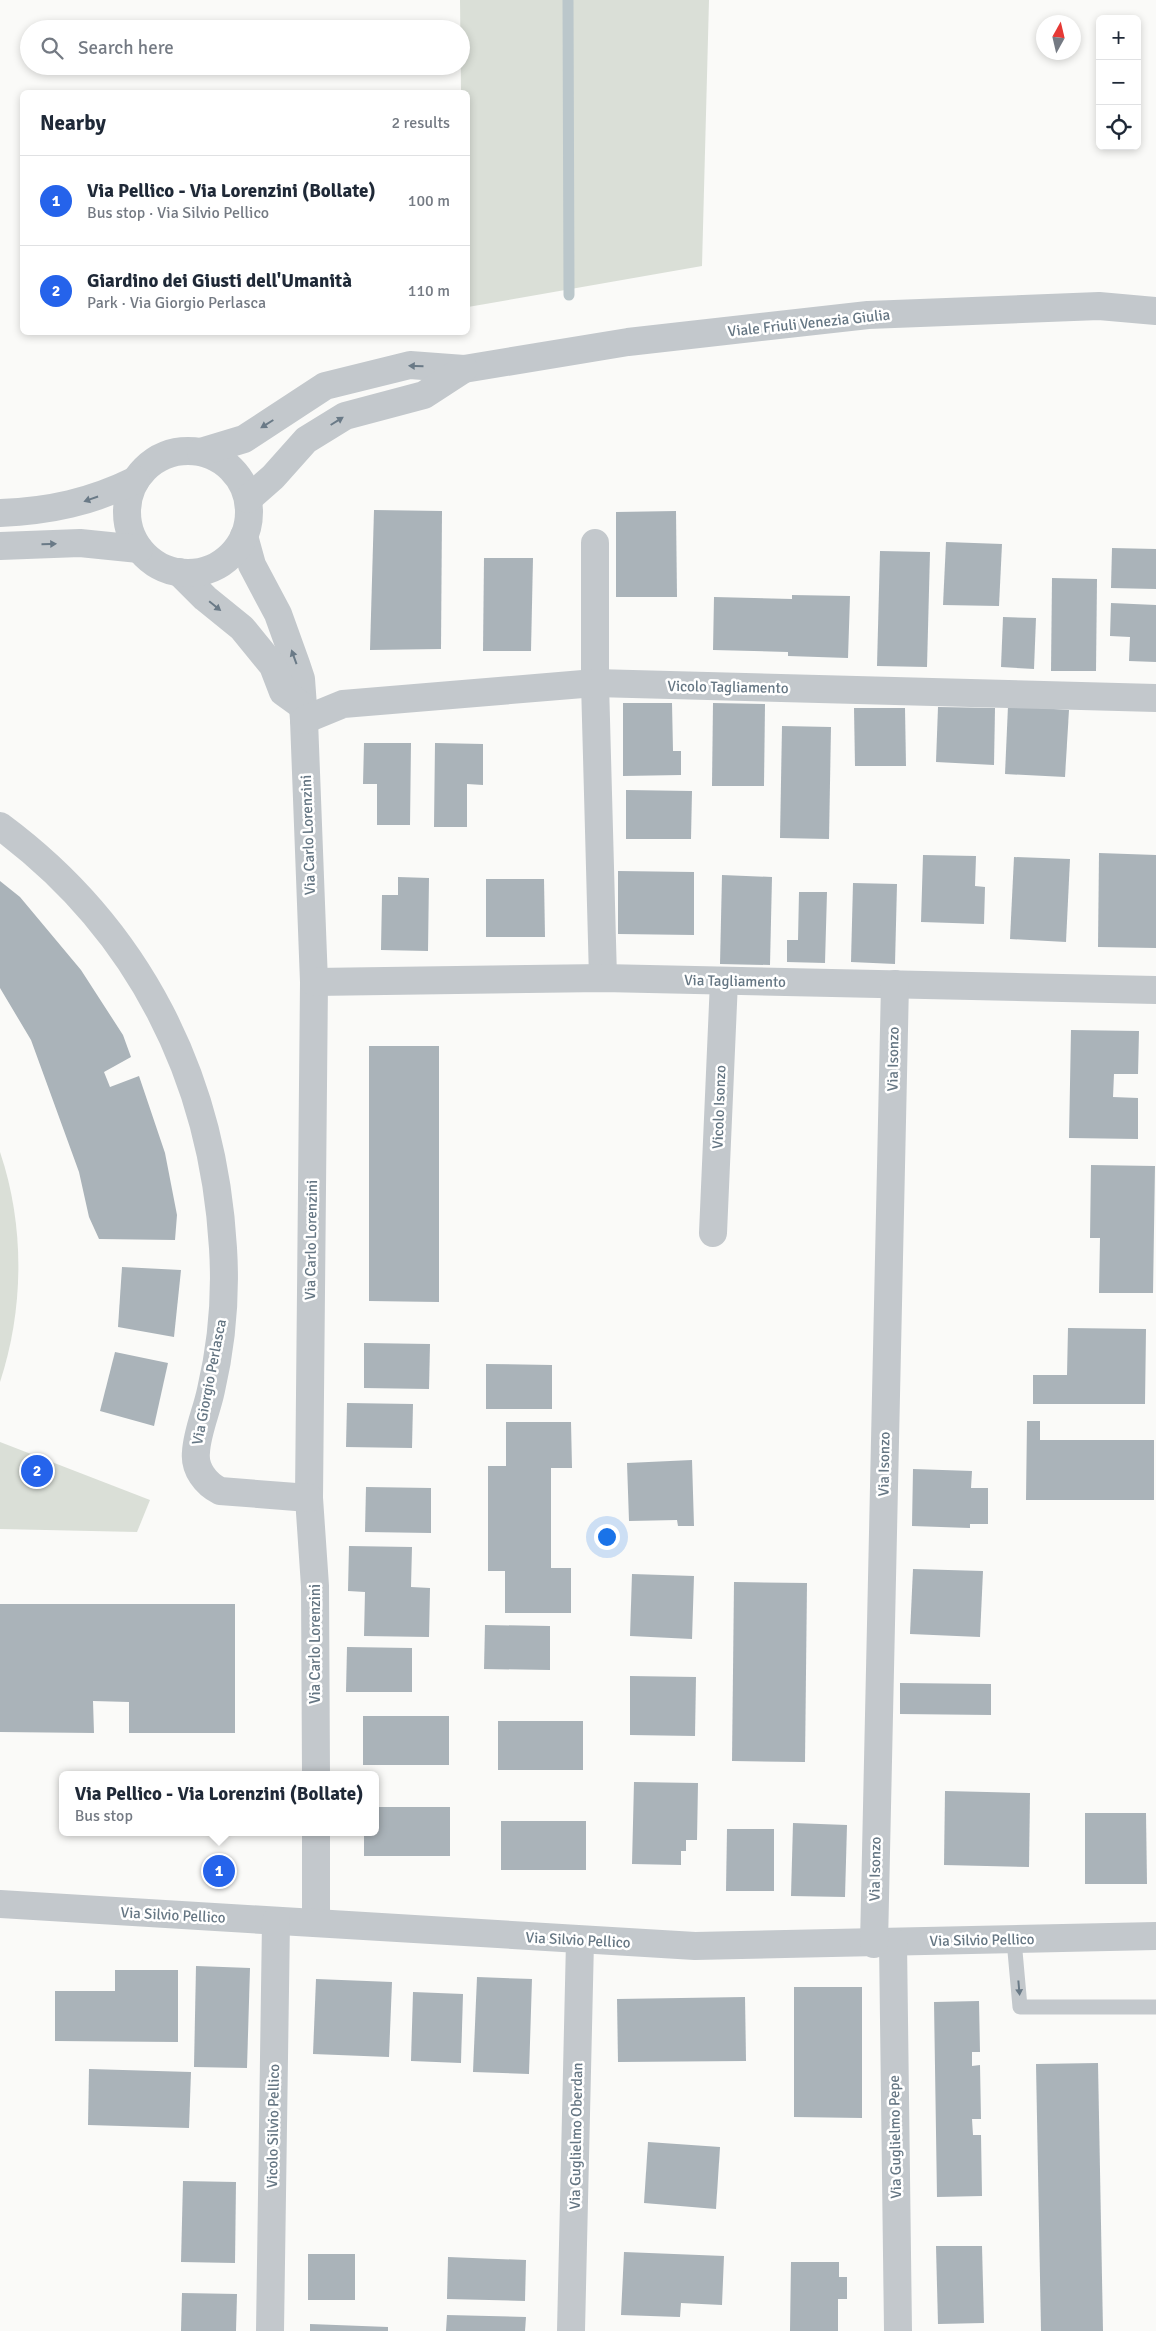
<!DOCTYPE html>
<html lang="en">
<head>
<meta charset="utf-8">
<style>
	:root { --surface:#fff; --page:#f6f6f7; --text:#1f2937; --muted:#747a83; --line:#e0e1e3; --accent:#2563eb }
	body { margin:0; font-family:Signika,sans-serif; background:var(--page); color:var(--text) }
	.controls { position:absolute; right:15px; top:15px; display:grid; overflow:hidden; border-radius:8px; box-shadow:0 2px 8px #0003 }
	.controls button { width:45px; height:45px; display:grid; place-items:center; padding:0; border:0; border-bottom:1px solid var(--line); background:var(--surface); color:var(--text); font:25px sans-serif }
	.compass { position:absolute; left:1036px; top:15px; width:45px; height:45px; border-radius:50%; background:var(--surface); box-shadow:0 2px 8px #0003; rotate:8deg }
	.you { position:absolute; left:606px; top:1536px; width:18px; height:18px; margin:-12px; border:4px solid #fff; border-radius:50%; background:#1a73e8; box-shadow:0 0 0 8px #1a73e833 }
	.badge { display:grid; place-items:center; width:32px; height:32px; border-radius:50%; background:var(--accent); color:#fff; font-size:16px; font-weight:700 }
	.pin { position:absolute; translate:-50% -50%; border:2px solid #fff; box-shadow:0 1px 5px #0006 }
	.popup { position:absolute; left:59px; top:1771px; width:320px; height:65px; box-sizing:border-box; display:grid; place-content:center; border-radius:8px; background:var(--surface); filter:drop-shadow(0 1px 4px #0005); font-size:16px; white-space:nowrap; color:var(--muted) }
	.popup b { font-size:19px; color:var(--text) }
	.popup::after { content:''; position:absolute; left:50%; top:100%; margin-left:-10px; border:10px solid transparent; border-top-color:var(--surface) }
	.list { margin:0; padding:0; list-style:none }
	h2 { display:flex; justify-content:space-between; align-items:center; height:65px; margin:0; padding:0 20px; font-size:21px }
	h2 small { font-size:16px; font-weight:400; color:var(--muted) }
	.list li { display:grid; grid-template-columns:32px 1fr auto; gap:15px; align-items:center; box-sizing:border-box; height:90px; padding:0 20px; border-top:1px solid var(--line) }
	.list b { display:block; font-size:19px; white-space:nowrap }
	.list p { margin:0; font-size:16px; white-space:nowrap; color:var(--muted) }
	.list em { font-size:16px; font-style:normal; color:var(--muted) }
	.icon { flex:none; width:28px; height:28px; fill:none; stroke:currentColor; stroke-width:2; stroke-linecap:round; stroke-linejoin:round }
	.map { position:relative; flex:none; width:1156px; height:2331px; overflow:hidden }
	.search { position:absolute; background:var(--surface); box-shadow:0 2px 8px #0003; left:20px; top:20px; width:450px; height:55px; display:flex; align-items:center; gap:12px; box-sizing:border-box; padding:0 18px; border-radius:28px; color:var(--muted); font-size:19px }
	.panel { position:absolute; background:var(--surface); box-shadow:0 2px 8px #0003; left:20px; top:90px; width:450px; height:245px; border-radius:8px }
	.map>svg:first-child { display:block }
	.green { fill:#dadfd7 }
	.lines { fill:none; stroke-linecap:round; stroke-linejoin:round }
	.stream { stroke:#bbc7cb; stroke-width:11 }
	.building { fill:#aab3b9 }
	.service { stroke:#c3c8cc; stroke-width:15 }
	.minor { stroke:#c3c8cc; stroke-width:28 }
	.tertiary { stroke:#c3c8cc; stroke-width:28 }
	.oneway { fill:#6a7a87 }
	.labels { text-anchor:middle; dominant-baseline:central; stroke-width:5; stroke-linejoin:round; paint-order:stroke }
	.street-label { font-size:15px; fill:#657683; stroke:#fff }
</style>
</head>
<body>
<div class="map">
<svg width="1156" height="2331" viewBox="0 0 1156 2331">
	<rect width="100%" height="100%" fill="#fafaf8"/>
	<!-- green -->
	<g class="green">
		<polygon points="460,0 709,0 702,266 468,307 468,92 461,92"/>
		<path d="M0,1152C25,1226 24,1309 0,1382Z"/>
		<polygon points="0,1442 150,1500 137,1532 0,1529"/>
	</g>
	<g class="lines">
		<!-- stream -->
		<polyline class="stream" points="568,0 569,295"/>
	</g>
	<!-- building -->
	<g class="building">
		<polygon points="374,510 442,511 441,649 370,650"/>
		<polygon points="676,511 677,597 616,597 616,512"/>
		<polygon points="946,542 1002,544 999,606 943,605"/>
		<polygon points="1112,548 1156,549 1156,589 1111,588"/>
		<polygon points="880,551 930,552 927,667 877,666"/>
		<polygon points="484,558 533,558 531,651 483,651"/>
		<polygon points="1052,578 1097,579 1096,671 1051,671"/>
		<polygon points="792,595 850,596 848,658 788,656 788,652 713,650 714,597 792,599"/>
		<polygon points="1111,603 1156,605 1156,662 1129,661 1130,637 1110,636"/>
		<polygon points="1003,617 1036,618 1034,669 1001,667"/>
		<polygon points="623,703 672,703 673,751 681,751 681,775 623,776"/>
		<polygon points="713,703 765,704 764,786 712,786"/>
		<polygon points="1008,706 1069,710 1065,777 1005,774"/>
		<polygon points="938,707 995,708 994,765 936,762"/>
		<polygon points="854,708 905,708 906,766 855,766"/>
		<polygon points="782,726 831,727 829,839 780,838"/>
		<polygon points="364,743 411,743 410,825 377,825 377,784 363,784"/>
		<polygon points="435,743 483,744 483,785 467,784 467,827 434,827"/>
		<polygon points="626,790 692,791 691,839 626,839"/>
		<polygon points="1099,853 1156,855 1156,948 1098,947"/>
		<polygon points="923,855 976,856 975,886 985,887 984,924 921,922"/>
		<polygon points="1014,857 1070,859 1066,942 1010,939"/>
		<polygon points="618,871 694,872 694,935 618,934"/>
		<polygon points="722,875 772,877 770,965 720,964"/>
		<polygon points="398,877 429,878 428,951 381,950 382,895 398,895"/>
		<polygon points="486,879 544,879 545,937 486,937"/>
		<polygon points="0,881 20,897 81,970 123,1035 131,1057 104,1072 110,1087 139,1076 165,1153 177,1215 175,1240 99,1239 89,1217 79,1172 31,1040 0,988"/>
		<polygon points="853,883 897,884 895,964 851,962"/>
		<polygon points="799,892 827,892 825,963 787,962 787,940 798,940"/>
		<polygon points="1071,1030 1139,1031 1138,1074 1114,1074 1113,1097 1138,1098 1138,1139 1069,1138"/>
		<polygon points="369,1046 439,1046 439,1302 369,1301"/>
		<polygon points="1091,1165 1155,1166 1153,1293 1099,1293 1100,1238 1090,1238"/>
		<polygon points="122,1267 181,1270 174,1337 118,1327"/>
		<polygon points="1068,1328 1146,1329 1145,1404 1033,1404 1033,1375 1067,1375"/>
		<polygon points="364,1343 430,1344 429,1389 364,1388"/>
		<polygon points="115,1352 168,1363 154,1426 100,1411"/>
		<polygon points="486,1364 552,1365 552,1409 486,1409"/>
		<polygon points="347,1403 413,1404 412,1448 346,1447"/>
		<polygon points="1027,1421 1040,1421 1040,1440 1154,1440 1154,1500 1026,1500"/>
		<polygon points="506,1422 571,1422 572,1468 551,1468 551,1568 571,1568 571,1613 505,1613 505,1571 488,1571 488,1466 506,1466"/>
		<polygon points="692,1460 694,1526 678,1526 677,1520 629,1521 627,1463"/>
		<polygon points="913,1469 972,1471 971,1488 988,1488 988,1524 970,1524 970,1528 912,1526"/>
		<polygon points="366,1487 431,1488 431,1533 365,1532"/>
		<polygon points="349,1546 412,1547 411,1587 430,1588 429,1637 364,1636 365,1592 348,1591"/>
		<polygon points="913,1569 983,1571 980,1637 910,1634"/>
		<polygon points="632,1574 694,1576 692,1639 630,1636"/>
		<polygon points="734,1582 807,1583 805,1762 732,1761"/>
		<polygon points="0,1604 235,1604 235,1733 129,1733 129,1702 93,1701 94,1733 0,1732"/>
		<polygon points="485,1625 550,1626 550,1670 484,1669"/>
		<polygon points="347,1647 412,1648 412,1692 346,1692"/>
		<polygon points="630,1676 696,1677 695,1736 630,1735"/>
		<polygon points="900,1683 991,1684 991,1715 900,1714"/>
		<rect x="363" y="1716" width="86" height="49"/>
		<rect x="498" y="1721" width="85" height="49"/>
		<polygon points="634,1782 698,1783 697,1840 686,1840 686,1851 681,1851 681,1865 632,1864"/>
		<polygon points="945,1791 1030,1793 1029,1867 944,1865"/>
		<polygon points="375,1807 450,1807 450,1856 364,1856 364,1832 375,1832"/>
		<polygon points="1085,1813 1146,1813 1147,1884 1085,1884"/>
		<rect x="501" y="1821" width="85" height="49"/>
		<polygon points="793,1823 847,1825 845,1897 791,1896"/>
		<polygon points="727,1829 774,1829 774,1891 726,1891"/>
		<polygon points="196,1966 250,1968 247,2068 194,2067"/>
		<polygon points="115,1970 178,1970 178,2042 55,2041 55,1991 115,1991"/>
		<polygon points="477,1977 532,1979 529,2074 473,2072"/>
		<polygon points="316,1979 392,1982 389,2057 313,2054"/>
		<polygon points="794,1987 862,1987 862,2118 794,2117"/>
		<polygon points="413,1992 463,1994 461,2063 411,2061"/>
		<polygon points="745,1997 746,2061 618,2062 617,1999"/>
		<polygon points="979,2001 980,2052 972,2052 972,2066 980,2065 981,2119 972,2119 973,2135 981,2135 982,2196 937,2197 934,2002"/>
		<polygon points="1098,2063 1103,2331 1041,2331 1036,2064"/>
		<polygon points="89,2069 191,2072 189,2128 88,2125"/>
		<polygon points="648,2142 720,2147 716,2209 644,2203"/>
		<polygon points="183,2181 236,2182 235,2263 181,2262"/>
		<polygon points="936,2246 982,2246 984,2323 938,2324"/>
		<polygon points="624,2252 724,2256 722,2305 681,2303 680,2317 621,2315"/>
		<rect x="308" y="2254" width="47" height="46"/>
		<polygon points="448,2257 526,2260 525,2301 447,2299"/>
		<polygon points="791,2262 839,2262 839,2277 847,2277 847,2299 838,2299 838,2331 790,2331"/>
		<polygon points="182,2293 237,2294 236,2331 181,2331"/>
		<polygon points="447,2315 526,2317 525,2331 446,2331"/>
		<polygon points="310,2324 388,2327 388,2331 310,2331"/>
	</g>
	<g class="lines">
		<!-- service -->
		<polyline class="service" points="1014,1940 1020,2007 1156,2007"/>
		<!-- minor -->
		<g class="minor">
			<polyline points="244,536 252,565 278,614 296,664 301,679 304,720 314,982 309,1498 315,1586 316,1775"/>
			<polyline points="595,543 595,683 603,978"/>
			<polyline points="179,572 205,598 242,628 273,666 283,692 301,705"/>
			<polyline points="304,720 343,704 595,683 1156,698"/>
			<path d="M0,826C139,929 213,1077 223,1248C226,1296 222,1343 211,1390C207,1410 197,1432 196,1452C194,1469 206,1484 220,1491L309,1498"/>
			<polyline points="314,982 603,978 1156,990"/>
			<polyline points="713,1233 724,981"/>
			<polyline points="316,1832 316,1923"/>
			<polyline points="0,1904 695,1946 1156,1936"/>
			<polyline points="893,1942 898,2331"/>
			<polyline points="874,1944 895,984"/>
			<polyline points="270,2331 276,1921"/>
			<polyline points="571,2331 580,1941"/>
		</g>
		<!-- tertiary -->
		<g class="tertiary">
			<circle cx="188" cy="512" r="61"/>
			<polyline points="201,452 244,439 325,386 410,365 464,369 628,342 868,315 1099,306 1156,311"/>
			<polyline points="248,499 273,477 306,440 345,416 424,395 464,369"/>
			<path d="M0,513C50,511 91,502 136,480"/>
			<polyline points="0,546 80,543 139,549"/>
		</g>
	</g>
	<!-- one-way arrows -->
	<defs><path id="oneway-solid" d="M-6-.8H1V-3.2L6.5 0L1 3.2V.8H-6Z" transform="scale(1.25)"/></defs>
	<g class="oneway">
		<use href="#oneway-solid" transform="translate(416 366) rotate(-178)"/>
		<use href="#oneway-solid" transform="translate(337 421) rotate(-32)"/>
		<use href="#oneway-solid" transform="translate(267 424) rotate(148)"/>
		<use href="#oneway-solid" transform="translate(91 499) rotate(161)"/>
		<use href="#oneway-solid" transform="translate(49 544) rotate(-2)"/>
		<use href="#oneway-solid" transform="translate(215 606) rotate(39)"/>
		<use href="#oneway-solid" transform="translate(294 657) rotate(-110)"/>
		<use href="#oneway-solid" transform="translate(1019 1988) rotate(85)"/>
	</g>
	<g class="labels">
		<!-- street labels -->
		<g class="street-label">
			<text transform="translate(809 323) rotate(-6)">Viale Friuli Venezia Giulia</text>
			<text transform="translate(728 687) rotate(1)">Vicolo Tagliamento</text>
			<text transform="translate(308 835) rotate(-92)">Via Carlo Lorenzini</text>
			<text transform="translate(735 981) rotate(1)">Via Tagliamento</text>
			<text transform="translate(893 1059) rotate(-89)">Via Isonzo</text>
			<text transform="translate(719 1107) rotate(-88)">Vicolo Isonzo</text>
			<text transform="translate(311 1240) rotate(-89)">Via Carlo Lorenzini</text>
			<text transform="translate(209 1382) rotate(-79)">Via Giorgio Perlasca</text>
			<text transform="translate(884 1464) rotate(-89)">Via Isonzo</text>
			<text transform="translate(315 1644) rotate(-90)">Via Carlo Lorenzini</text>
			<text transform="translate(875 1869) rotate(-89)">Via Isonzo</text>
			<text transform="translate(173 1915) rotate(3)">Via Silvio Pellico</text>
			<text transform="translate(578 1940) rotate(3)">Via Silvio Pellico</text>
			<text transform="translate(982 1940) rotate(-1)">Via Silvio Pellico</text>
			<text transform="translate(273 2126) rotate(-89)">Vicolo Silvio Pellico</text>
			<text transform="translate(576 2136) rotate(-89)">Via Guglielmo Oberdan</text>
			<text transform="translate(895 2137) rotate(-91)">Via Guglielmo Pepe</text>
		</g>
	</g>
</svg>
<div class="controls">
<button>+</button>
<button>−</button>
<button><svg class="icon" aria-label="locate" viewBox="0 0 24 24"><circle cx="12" cy="12" r="6"/><path d="M12 2v4M12 18v4M2 12h4M18 12h4"/></svg></button>
</div>
<svg class="compass" viewBox="-18 -18 36 36"><path d="M0-13l5 13h-10z" fill="#e53935"/><path d="M0 13l5-13h-10z" fill="#747a83"/></svg>
<div class="you"></div>
<div class="pin badge" style="left:219px;top:1871px">1</div>
<div class="popup"><b>Via Pellico - Via Lorenzini (Bollate)</b>Bus stop</div>
<div class="pin badge" style="left:37px;top:1471px">2</div>
<div class="search"><svg class="icon" aria-label="search" viewBox="0 0 24 24"><circle cx="10" cy="10" r="6"/><path d="M15 15l6 6"/></svg>Search here</div>
<section class="panel">
<h2>Nearby<small>2 results</small></h2>
<ul class="list">
<li><span class="badge">1</span><div><b>Via Pellico - Via Lorenzini (Bollate)</b><p>Bus stop · Via Silvio Pellico</p></div><em>100 m</em></li>
<li><span class="badge">2</span><div><b>Giardino dei Giusti dell'Umanità</b><p>Park · Via Giorgio Perlasca</p></div><em>110 m</em></li>
</ul>
</section>
</div>
</body>
</html>
